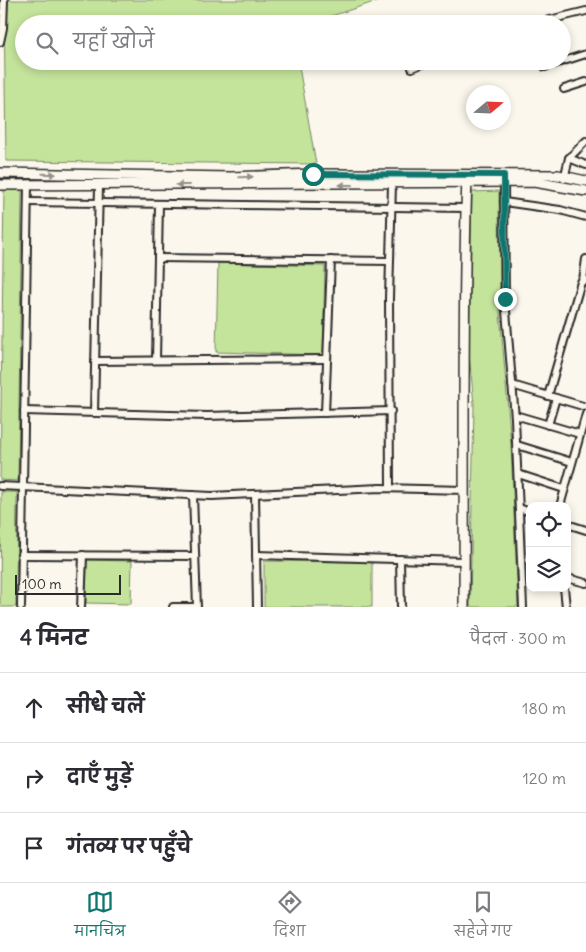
<!DOCTYPE html>
<html lang="hi">
<head>
<meta charset="utf-8">
<style>
	:root { --surface:#fff; --page:#f2f2f3; --text:#2b2b33; --muted:#7c7c81; --line:#e1e1e2; --accent:#0f766e }
	body { margin:0; font-family:Delius,"Playpen Sans Deva",sans-serif; background:var(--page); color:var(--text) }
	.controls { position:absolute; right:15px; bottom:15px; display:grid; overflow:hidden; border-radius:10px; box-shadow:0 2px 8px #0003 }
	.controls button { width:45px; height:45px; display:grid; place-items:center; padding:0; border:0; border-bottom:1px solid var(--line); background:var(--surface); color:var(--text); font:25px sans-serif }
	.compass { position:absolute; left:466px; top:85px; width:45px; height:45px; border-radius:50%; background:var(--surface); box-shadow:0 2px 8px #0003; rotate:71deg }
	.scale { position:absolute; left:15px; bottom:12px; width:106px; box-sizing:border-box; padding-left:5px; border:2px solid #2b2b2b; border-top:0; font-size:14px; line-height:18px; white-space:nowrap; color:#2b2b2b; -webkit-text-stroke:4px #fbf7ec; paint-order:stroke }
	.stop { position:absolute; width:15px; height:15px; margin:-11px; border:4px solid #0f766e; border-radius:50%; background:#fff }
	.stop.end { background:#0f766e; border-color:#fff; box-shadow:0 1px 5px #0008 }
	.list { margin:0; padding:0; list-style:none }
	h2 { display:flex; justify-content:space-between; align-items:center; height:65px; margin:0; padding:0 20px; font-size:21px }
	h2 small { font-size:16px; font-weight:400; color:var(--muted) }
	.list li { display:grid; grid-template-columns:32px 1fr auto; gap:15px; align-items:center; box-sizing:border-box; height:70px; padding:0 20px; border-top:1px solid var(--line) }
	.list b { display:block; font-size:19px; white-space:nowrap }
	.list em { font-size:16px; font-style:normal; color:var(--muted) }
	.icon { flex:none; width:28px; height:28px; fill:none; stroke:currentColor; stroke-width:2; stroke-linecap:round; stroke-linejoin:round }
	.map { position:relative; flex:none; width:586px; height:607px; overflow:hidden }
	.search { position:absolute; background:var(--surface); box-shadow:0 2px 8px #0003; left:15px; right:15px; top:15px; height:55px; display:flex; align-items:center; gap:12px; box-sizing:border-box; padding:0 18px; border-radius:28px; color:var(--muted); font-size:19px }
	.sheet { height:275px; background:var(--surface) }
	nav { display:flex; justify-content:space-around; align-items:center; box-sizing:border-box; height:70px; border-top:1px solid var(--line); background:var(--surface); font-size:14px; color:var(--muted) }
	nav a { display:grid; justify-items:center; gap:2px }
	nav .on { color:var(--accent) }
	.map>svg:first-child { display:block }
	.green { fill:#c4e39b; stroke:#788763 }
	.lines { fill:none; stroke-linecap:round; stroke-linejoin:round }
	.minor-casing { stroke:#2b2b2b; stroke-width:10 }
	.tertiary-casing { stroke:#2b2b2b; stroke-width:12 }
	.minor { stroke:#fbf7ec; stroke-width:6 }
	.tertiary { stroke:#fbf7ec; stroke-width:9 }
	.oneway { fill:#93918c }
	.route { stroke:#0f766e; stroke-width:6 }
</style>
</head>
<body>
<div class="map">
<svg width="586" height="607" viewBox="0 0 586 607">
	<rect width="100%" height="100%" fill="#fbf7ec"/>
	<filter id="ink" filterUnits="userSpaceOnUse"><feTurbulence type="fractalNoise" baseFrequency=".02" numOctaves="2"/><feDisplacementMap in="SourceGraphic" scale="10" xChannelSelector="R" yChannelSelector="G"/><feConvolveMatrix kernelMatrix="1 2 1 2 8 2 1 2 1" color-interpolation-filters="sRGB"/></filter>
	<g filter="url(#ink)">
		<!-- green -->
		<g class="green">
			<polygon points="4,0 380,0 307,24 24,24 24,61 298,61 316,164 6,161"/>
			<polygon points="4,190 22,190 18,481 0,480"/>
			<polygon points="499,191 500,313 511,445 518,607 470,607 474,404 469,354 472,192"/>
			<polygon points="218,263 325,266 323,355 216,352"/>
			<polygon points="1,492 17,492 16,607 0,607"/>
			<polygon points="87,560 132,561 131,604 86,603"/>
			<polygon points="264,561 372,562 372,607 264,607"/>
		</g>
		<g class="lines">
			<!-- minor casing -->
			<g class="minor-casing">
				<g id="minor">
					<polyline points="533,24 586,11"/>
					<polyline points="0,42 3,28 4,0"/>
					<polyline points="545,67 586,54"/>
					<polyline points="412,68 429,61"/>
					<polyline points="564,89 586,82"/>
					<polyline points="569,158 586,165"/>
					<polyline points="504,179 505,299 515,418 523,607"/>
					<polyline points="564,179 569,158 586,141"/>
					<polyline points="28,202 466,208"/>
					<polyline points="504,202 560,210 586,217"/>
					<polyline points="158,258 390,261"/>
					<polyline points="583,280 586,259"/>
					<polyline points="156,360 159,204"/>
					<polyline points="95,361 327,359"/>
					<polyline points="512,385 586,407"/>
					<polyline points="548,396 581,282 586,280"/>
					<polyline points="24,411 207,416 391,411"/>
					<polyline points="94,413 99,185"/>
					<polyline points="325,413 331,260"/>
					<polyline points="515,415 580,434"/>
					<polyline points="548,425 556,398"/>
					<polyline points="517,445 572,462"/>
					<polyline points="518,474 564,489"/>
					<polyline points="0,486 212,496 380,488 465,490"/>
					<polyline points="390,488 389,298 392,184"/>
					<polyline points="255,494 257,607"/>
					<polyline points="193,495 197,607"/>
					<polyline points="560,506 586,414"/>
					<polyline points="519,508 530,512"/>
					<polyline points="567,524 586,530"/>
					<polyline points="21,555 195,556"/>
					<polyline points="256,555 464,561"/>
					<polyline points="400,559 401,607"/>
					<polyline points="567,578 586,583"/>
					<polyline points="564,588 566,607"/>
					<polyline points="21,607 28,185"/>
					<polyline points="81,607 83,555"/>
					<polyline points="173,607 197,607"/>
				</g>
			</g>
			<!-- tertiary casing -->
			<g class="tertiary-casing">
				<g id="tertiary">
					<polyline points="0,173 231,177 313,174 558,175 586,181"/>
					<polyline points="0,185 534,182 586,191"/>
					<path d="M464,607C465,464 462,320 467,177"/>
				</g>
			</g>
			<!-- minor -->
			<use href="#minor" class="minor"/>
			<!-- tertiary -->
			<use href="#tertiary" class="tertiary"/>
		</g>
		<!-- one-way arrows -->
		<defs><path id="oneway-solid" d="M-6-.8H1V-3.2L6.5 0L1 3.2V.8H-6Z" transform="scale(1.25)"/></defs>
		<g class="oneway">
			<use href="#oneway-solid" transform="translate(49 174) rotate(1)"/>
			<use href="#oneway-solid" transform="translate(246 177) rotate(-2)"/>
			<use href="#oneway-solid" transform="translate(183 185) rotate(-180)"/>
			<use href="#oneway-solid" transform="translate(346 185) rotate(180)"/>
		</g>
	</g>
	<g class="lines" filter="url(#ink)">
		<!-- route -->
		<polyline class="route" points="313,174 504,175 505,299"/>
	</g>
</svg>
<div class="controls">
<button><svg class="icon" aria-label="locate" viewBox="0 0 24 24"><circle cx="12" cy="12" r="6"/><path d="M12 2v4M12 18v4M2 12h4M18 12h4"/></svg></button>
<button><svg class="icon" aria-label="layers" viewBox="0 0 24 24"><path d="M12 4l9 5-9 5-9-5zM3 14l9 5 9-5"/></svg></button>
</div>
<svg class="compass" viewBox="-18 -18 36 36"><path d="M0-13l5 13h-10z" fill="#e53935"/><path d="M0 13l5-13h-10z" fill="#7c7c81"/></svg>
<div class="scale">100 m</div>
<div class="stop" style="left:313px;top:174px"></div>
<div class="stop end" style="left:505px;top:299px"></div>
<div class="search"><svg class="icon" aria-label="search" viewBox="0 0 24 24"><circle cx="10" cy="10" r="6"/><path d="M15 15l6 6"/></svg>यहाँ खोजें</div>
</div>
<section class="sheet">
<h2>4 मिनट<small>पैदल · 300 m</small></h2>
<ul class="list">
<li><svg class="icon" aria-label="ahead" viewBox="0 0 24 24"><path d="M12 20V5M6 11l6-6 6 6"/></svg><div><b>सीधे चलें</b></div><em>180 m</em></li>
<li><svg class="icon" aria-label="right" viewBox="0 0 24 24"><path d="M7 20v-9h11M14 6l5 5-5 5"/></svg><div><b>दाएँ मुड़ें</b></div><em>120 m</em></li>
<li><svg class="icon" aria-label="arrive" viewBox="0 0 24 24"><path d="M6 21V4h12l-3 4 3 4H6"/></svg><div><b>गंतव्य पर पहुँचे</b></div></li>
</ul>
</section>
<nav>
<a class="on"><svg class="icon" aria-label="map" viewBox="0 0 24 24"><path d="M3 6l6-2 6 2 6-2v14l-6 2-6-2-6 2zM9 4v14M15 6v14"/></svg>मानचित्र</a>
<a><svg class="icon" aria-label="directions" viewBox="0 0 24 24"><path d="M12 3l9 9-9 9-9-9zM9 14v-3h6M13 9l2 2-2 2"/></svg>दिशा</a>
<a><svg class="icon" aria-label="saved" viewBox="0 0 24 24"><path d="M7 4h10v16l-5-4-5 4z"/></svg>सहेजे गए</a>
</nav>
</body>
</html>
